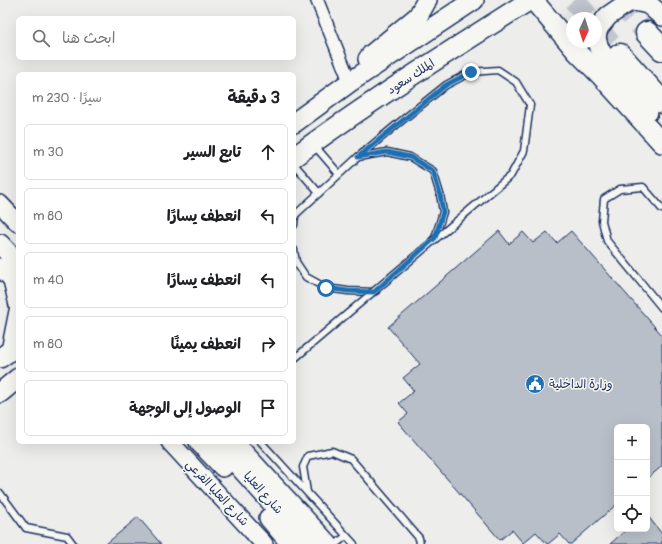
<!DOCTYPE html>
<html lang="ar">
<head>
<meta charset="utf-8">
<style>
	:root { --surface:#fff; --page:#f2f2f2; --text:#202124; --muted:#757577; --line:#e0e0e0 }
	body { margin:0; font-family:Pangolin,"Playpen Sans Arabic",sans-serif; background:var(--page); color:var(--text); direction:rtl }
	.controls { position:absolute; right:12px; bottom:12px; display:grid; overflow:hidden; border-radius:6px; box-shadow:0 4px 16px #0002 }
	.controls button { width:36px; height:36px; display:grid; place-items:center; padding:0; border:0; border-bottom:1px solid var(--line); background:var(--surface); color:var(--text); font:20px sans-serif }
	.compass { position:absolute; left:566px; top:12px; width:36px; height:36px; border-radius:50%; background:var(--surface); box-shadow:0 4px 16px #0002; rotate:184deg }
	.stop { position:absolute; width:12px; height:12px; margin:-9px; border:3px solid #1f6fb2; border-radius:50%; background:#fff }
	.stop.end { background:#1f6fb2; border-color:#fff; box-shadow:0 1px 4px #0008 }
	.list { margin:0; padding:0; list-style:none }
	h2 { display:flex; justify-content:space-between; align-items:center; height:52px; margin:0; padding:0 16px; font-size:17px }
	h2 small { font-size:13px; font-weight:400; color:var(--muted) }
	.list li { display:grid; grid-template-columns:26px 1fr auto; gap:12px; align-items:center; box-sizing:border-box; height:56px; margin:0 8px 8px; padding:0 8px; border:1px solid var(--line); border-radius:6px }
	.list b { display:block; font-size:15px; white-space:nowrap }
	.list em { font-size:13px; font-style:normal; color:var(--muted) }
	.icon { flex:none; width:22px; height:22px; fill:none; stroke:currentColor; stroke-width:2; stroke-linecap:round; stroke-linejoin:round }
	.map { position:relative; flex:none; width:662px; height:544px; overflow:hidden; direction:ltr }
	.search { position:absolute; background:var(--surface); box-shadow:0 4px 16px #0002; left:16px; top:16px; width:280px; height:44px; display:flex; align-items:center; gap:10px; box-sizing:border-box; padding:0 14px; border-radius:6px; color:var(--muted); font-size:15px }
	.panel { position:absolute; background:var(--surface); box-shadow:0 4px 16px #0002; left:16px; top:72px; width:280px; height:372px; border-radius:6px; direction:rtl }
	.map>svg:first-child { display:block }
	.building { fill:#b9bfc8; stroke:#1b2f5e }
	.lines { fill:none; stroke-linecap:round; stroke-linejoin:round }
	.highway-tunnel { stroke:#c3c8d0; stroke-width:22; stroke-dasharray:22 11; stroke-linecap:butt }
	.lane-casing { stroke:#1b2f5e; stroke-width:9 }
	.street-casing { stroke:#1b2f5e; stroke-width:15 }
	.secondary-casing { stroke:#1b2f5e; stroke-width:20 }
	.primary-casing { stroke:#1b2f5e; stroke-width:22 }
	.highway-casing { stroke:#1b2f5e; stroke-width:25 }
	.lane { stroke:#f6f6f2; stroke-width:6 }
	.street { stroke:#f6f6f2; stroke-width:12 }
	.secondary { stroke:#f6f6f2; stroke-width:17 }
	.primary { stroke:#f6f6f2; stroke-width:19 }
	.highway { stroke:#f6f6f2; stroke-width:22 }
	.lane-bridge-casing { stroke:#1b2f5e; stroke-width:9; stroke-linecap:butt }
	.lane-bridge { stroke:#f6f6f2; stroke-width:6 }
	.route { stroke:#1f6fb2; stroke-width:5 }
	.labels { text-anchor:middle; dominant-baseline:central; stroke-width:3; stroke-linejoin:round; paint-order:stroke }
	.street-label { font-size:12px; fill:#1b2f5e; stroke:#f6f6f2 }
	.poi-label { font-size:12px; fill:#1b2f5e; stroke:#f6f6f2; text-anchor:start }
</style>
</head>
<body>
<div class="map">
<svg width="662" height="544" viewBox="0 0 662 544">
	<rect width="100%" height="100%" fill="#edeeec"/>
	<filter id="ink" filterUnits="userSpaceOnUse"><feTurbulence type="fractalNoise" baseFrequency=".025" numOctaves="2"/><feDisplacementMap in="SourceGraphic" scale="8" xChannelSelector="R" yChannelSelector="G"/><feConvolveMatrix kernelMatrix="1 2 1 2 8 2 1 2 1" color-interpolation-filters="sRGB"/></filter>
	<g filter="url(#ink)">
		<!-- building -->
		<g class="building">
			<polygon points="499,231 509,244 523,232 533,243 547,232 557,243 571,231 662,335 662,466 647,479 647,427 617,427 617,504 571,544 569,544 560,534 548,544 547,544 536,532 523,543 512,530 500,540 398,422 408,414 399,403 414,391 403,378 420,364 388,327"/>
			<polygon points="647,515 662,534 662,544 610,544 627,529 647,529"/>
			<polygon points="138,517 161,544 106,544"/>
		</g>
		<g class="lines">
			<!-- highway-tunnel -->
			<g class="highway-tunnel">
				<polyline points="574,0 589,18"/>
				<polyline points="617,0 647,33"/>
				<polyline points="596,27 620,55"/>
			</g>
			<!-- lane casing -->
			<g class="lane-casing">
				<g id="lane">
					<polyline points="314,145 339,174"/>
					<polyline points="358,157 387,152 410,157 433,171 440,194 443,212 435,238 432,241"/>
					<polyline points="294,164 319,193"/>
					<polyline points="662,209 643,187 620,189 604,199 602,221 607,241 662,308"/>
					<polyline points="294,216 358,157 395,126 446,85 471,72 498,70 516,82 530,105"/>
					<polyline points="294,225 295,216"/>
					<polyline points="294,250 296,262 306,277 326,288 348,291 374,292 376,291"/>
					<polyline points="261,442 354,544"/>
					<polyline points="307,492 303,467 308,456 332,451 351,459 419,538 420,544"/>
					<polyline points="0,493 26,528 67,536 73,544"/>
					<polyline points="336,544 346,536"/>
				</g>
			</g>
			<!-- street casing -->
			<g class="street-casing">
				<polyline id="street" points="317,0 350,82"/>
			</g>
			<!-- secondary casing -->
			<g class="secondary-casing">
				<g id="secondary">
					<polyline points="0,204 18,223"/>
					<polyline points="0,267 18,286"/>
					<polyline points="12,280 18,305"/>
					<polyline points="10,351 18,311"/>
					<polyline points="170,442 264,544"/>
					<polyline points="235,442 329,544"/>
				</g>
			</g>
			<!-- primary casing -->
			<g class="primary-casing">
				<g id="primary">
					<polyline points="533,0 576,51 601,76 662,143"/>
					<path d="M596,35C597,55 613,64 624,79C632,90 640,101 648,112"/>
					<polyline points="596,35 599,27 608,16 627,3 634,1 648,4 662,16"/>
					<polyline points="368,59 372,54 418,16 427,0"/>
					<polyline points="294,123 350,82 474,0"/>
					<path d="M294,157C370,101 450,51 530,0"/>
					<polyline points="0,244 18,263"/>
					<polyline points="0,358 10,351 18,342"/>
					<polyline points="0,393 18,378"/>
					<polyline points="199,442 223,467"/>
					<polyline points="217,442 309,544"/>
					<polyline points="269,518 291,544"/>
				</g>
			</g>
			<!-- highway casing -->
			<g class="highway-casing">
				<g id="highway">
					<polyline points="647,33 662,49"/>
					<polyline points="620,55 662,102"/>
				</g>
			</g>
			<!-- lane -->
			<use href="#lane" class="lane"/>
			<!-- street -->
			<use href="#street" class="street"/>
			<!-- secondary -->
			<use href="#secondary" class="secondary"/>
			<!-- primary -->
			<use href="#primary" class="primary"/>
			<!-- highway -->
			<use href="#highway" class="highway"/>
			<!-- lane-bridge casing -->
			<g class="lane-bridge-casing">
				<polyline id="lane-bridge" points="294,359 511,175 524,151 530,105"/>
			</g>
			<!-- lane-bridge -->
			<use href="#lane-bridge" class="lane-bridge"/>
		</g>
	</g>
	<g class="lines" filter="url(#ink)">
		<!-- route -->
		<polyline class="route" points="326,288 348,291 374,292 435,238 443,212 440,194 433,171 410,157 387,152 358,157 446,85 471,72"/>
	</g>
	<!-- icons -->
	<defs>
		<g id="civic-disc" transform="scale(1)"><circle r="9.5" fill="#1f6fb2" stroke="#f6f6f2"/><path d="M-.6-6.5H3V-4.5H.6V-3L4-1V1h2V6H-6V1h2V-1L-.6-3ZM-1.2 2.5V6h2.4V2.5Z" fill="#fff"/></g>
	</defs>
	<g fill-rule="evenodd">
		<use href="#civic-disc" x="535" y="384"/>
	</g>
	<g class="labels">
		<!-- street labels -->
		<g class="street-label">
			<text transform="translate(411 77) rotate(-33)">الملك سعود</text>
			<text transform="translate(217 493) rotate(47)">شارع العليا الفرعي</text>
			<text transform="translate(263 493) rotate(48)">شارع العليا</text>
		</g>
		<!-- poi labels -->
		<g class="poi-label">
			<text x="549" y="384">وزارة الداخلية</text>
		</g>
	</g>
</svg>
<div class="controls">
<button>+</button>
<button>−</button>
<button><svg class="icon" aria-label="locate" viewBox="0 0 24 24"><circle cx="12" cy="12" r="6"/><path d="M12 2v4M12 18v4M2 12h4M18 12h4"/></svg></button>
</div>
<svg class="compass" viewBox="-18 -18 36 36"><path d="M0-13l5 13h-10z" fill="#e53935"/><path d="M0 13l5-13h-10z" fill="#757577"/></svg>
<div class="stop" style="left:326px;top:288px"></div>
<div class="stop end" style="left:471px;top:72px"></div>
<div class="search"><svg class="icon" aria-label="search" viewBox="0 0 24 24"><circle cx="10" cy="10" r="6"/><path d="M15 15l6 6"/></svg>ابحث هنا</div>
<section class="panel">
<h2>3 دقيقة<small>سيرًا · 230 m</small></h2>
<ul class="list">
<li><svg class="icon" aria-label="ahead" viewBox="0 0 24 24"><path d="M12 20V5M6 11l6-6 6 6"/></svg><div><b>تابع السير</b></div><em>30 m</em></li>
<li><svg class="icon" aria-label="left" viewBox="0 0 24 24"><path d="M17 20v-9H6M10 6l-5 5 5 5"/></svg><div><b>انعطف يسارًا</b></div><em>80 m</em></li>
<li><svg class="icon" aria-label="left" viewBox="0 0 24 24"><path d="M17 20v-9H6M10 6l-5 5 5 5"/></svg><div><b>انعطف يسارًا</b></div><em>40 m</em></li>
<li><svg class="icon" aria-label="right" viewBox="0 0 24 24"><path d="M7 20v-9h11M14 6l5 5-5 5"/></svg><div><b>انعطف يمينًا</b></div><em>80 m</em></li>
<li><svg class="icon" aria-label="arrive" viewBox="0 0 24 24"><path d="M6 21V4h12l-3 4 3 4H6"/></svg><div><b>الوصول إلى الوجهة</b></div></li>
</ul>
</section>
</div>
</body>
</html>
